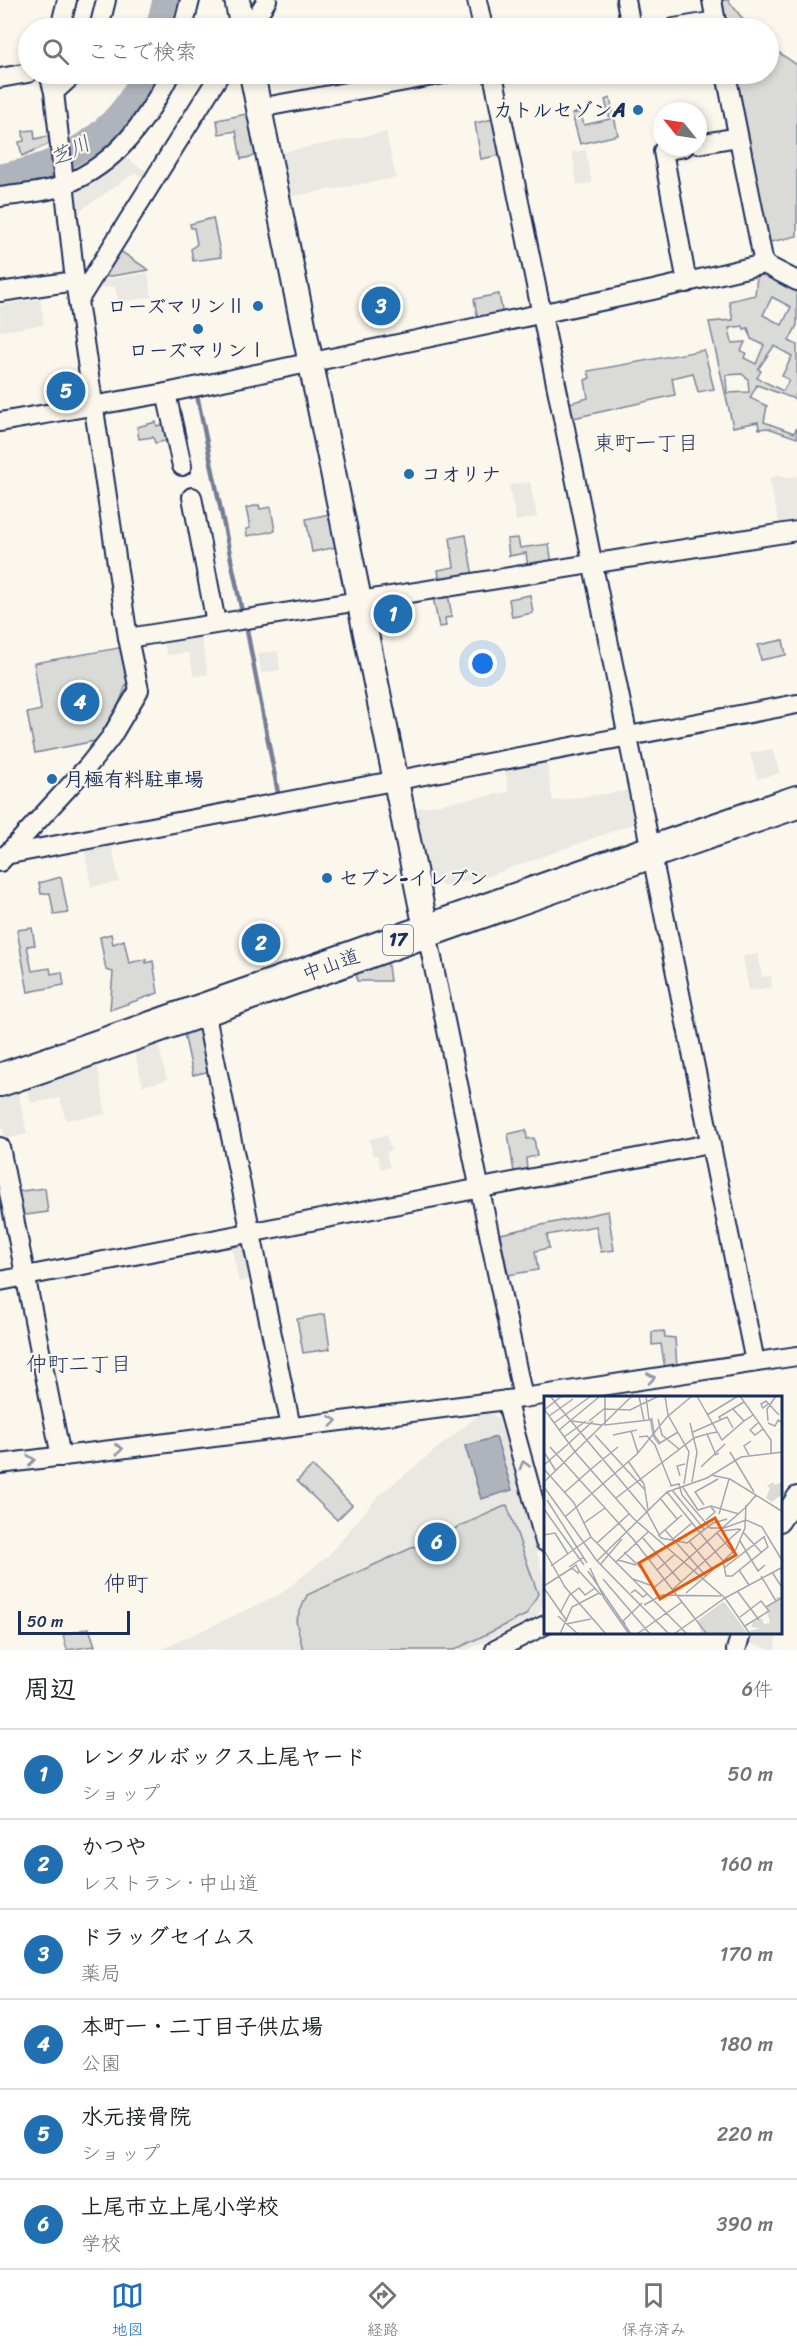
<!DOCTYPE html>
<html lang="ja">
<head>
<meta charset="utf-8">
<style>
	:root { --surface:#fff; --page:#f6f6f6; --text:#202124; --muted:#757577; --line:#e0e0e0; --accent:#1f6fb2 }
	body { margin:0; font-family:Sriracha,"Klee One",sans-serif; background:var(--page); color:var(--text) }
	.compass { position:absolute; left:653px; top:102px; width:54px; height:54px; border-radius:50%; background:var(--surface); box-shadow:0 3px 9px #0003; rotate:300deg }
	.scale { position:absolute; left:18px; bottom:15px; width:112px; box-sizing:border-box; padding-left:6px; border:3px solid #1b2f5e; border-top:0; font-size:16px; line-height:21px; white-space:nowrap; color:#1b2f5e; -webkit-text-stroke:4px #fbf7ec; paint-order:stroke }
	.you { position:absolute; left:483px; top:664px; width:21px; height:21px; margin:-15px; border:4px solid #fff; border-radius:50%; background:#1a73e8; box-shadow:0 0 0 9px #1a73e833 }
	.badge { display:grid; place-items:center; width:39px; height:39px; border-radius:50%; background:var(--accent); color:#fff; font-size:20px; font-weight:700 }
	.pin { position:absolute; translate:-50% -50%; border:3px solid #fff; box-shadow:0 2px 6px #0006 }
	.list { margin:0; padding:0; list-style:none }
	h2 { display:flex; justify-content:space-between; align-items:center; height:78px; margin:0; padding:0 24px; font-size:26px }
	h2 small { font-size:20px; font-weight:400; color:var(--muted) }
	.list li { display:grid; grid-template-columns:39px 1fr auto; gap:18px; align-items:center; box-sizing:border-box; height:90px; padding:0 24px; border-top:2px solid var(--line) }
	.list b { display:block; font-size:22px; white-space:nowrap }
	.list p { margin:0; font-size:20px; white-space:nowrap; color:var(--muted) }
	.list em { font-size:20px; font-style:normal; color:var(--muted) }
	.icon { flex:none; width:33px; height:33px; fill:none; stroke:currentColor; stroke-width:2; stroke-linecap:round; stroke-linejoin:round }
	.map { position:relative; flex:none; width:797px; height:1650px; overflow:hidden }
	.search { position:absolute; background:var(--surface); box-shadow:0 3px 9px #0003; left:18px; right:18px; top:18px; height:66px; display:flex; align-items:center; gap:15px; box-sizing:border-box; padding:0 21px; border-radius:33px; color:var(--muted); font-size:22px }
	.sheet { height:618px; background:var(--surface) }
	nav { display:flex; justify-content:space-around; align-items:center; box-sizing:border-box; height:84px; border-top:2px solid var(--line); background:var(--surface); font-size:16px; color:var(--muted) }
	nav a { display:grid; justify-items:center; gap:3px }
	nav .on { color:var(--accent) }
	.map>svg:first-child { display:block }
	.built { fill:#eae8e2 }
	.green { fill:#dadad7; stroke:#7a849a; stroke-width:1.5; fill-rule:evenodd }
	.water { fill:#afb3bb; stroke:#747e96; stroke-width:1.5 }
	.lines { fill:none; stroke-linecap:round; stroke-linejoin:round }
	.stream { stroke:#747e96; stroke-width:4.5 }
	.river { stroke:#afb3bb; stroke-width:27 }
	.street-casing { stroke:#1b2f5e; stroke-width:22 }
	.secondary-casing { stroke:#1b2f5e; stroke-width:28 }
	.highway-casing { stroke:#1b2f5e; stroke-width:36 }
	.street { stroke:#fbf7ec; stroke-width:18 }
	.secondary { stroke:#fbf7ec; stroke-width:24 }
	.highway { stroke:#fbf7ec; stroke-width:32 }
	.oneway { stroke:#8b93a5 }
	.poi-dot { fill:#1f6fb2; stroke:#fbf7ec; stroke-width:2 }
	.labels { text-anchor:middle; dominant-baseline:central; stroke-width:4.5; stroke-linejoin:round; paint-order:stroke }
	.shield { fill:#fbf7ec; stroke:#5e6b89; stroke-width:1.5 }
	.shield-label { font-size:18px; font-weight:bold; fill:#1b2f5e }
	.poi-label { font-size:20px; font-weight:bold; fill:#1b2f5e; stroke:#fbf7ec; text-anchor:start }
	.street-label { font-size:20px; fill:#1b2f5e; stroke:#fbf7ec }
	.water-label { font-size:21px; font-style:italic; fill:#47577a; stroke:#fbf7ec }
	.neighbourhood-label { font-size:21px; fill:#1b2f5e; stroke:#fbf7ec }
	.quarter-label { font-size:22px; fill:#1b2f5e; stroke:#fbf7ec }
	.inset-river { fill:none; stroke:#afb3bb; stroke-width:3 }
	.inset-road { fill:none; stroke:#a1a7b3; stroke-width:1.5 }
	.view { fill:#e8590c; fill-opacity:0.15; stroke:#e8590c; stroke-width:3 }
	.inset-edge { fill:none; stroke:#1b2f5e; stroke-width:3 }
</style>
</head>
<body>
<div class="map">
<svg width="797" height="1650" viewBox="0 0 797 1650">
	<rect width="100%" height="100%" fill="#fbf7ec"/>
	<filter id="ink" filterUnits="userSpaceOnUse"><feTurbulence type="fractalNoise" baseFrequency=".0167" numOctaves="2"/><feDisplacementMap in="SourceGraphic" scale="12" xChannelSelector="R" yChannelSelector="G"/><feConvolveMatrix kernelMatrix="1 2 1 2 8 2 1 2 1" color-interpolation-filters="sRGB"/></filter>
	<g filter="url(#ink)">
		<!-- built -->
		<g class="built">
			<polygon points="386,132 396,178 288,197 278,153"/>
			<polygon points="586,150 592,183 577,185 572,152"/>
			<polygon points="124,157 151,174 147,180 135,173 81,210 76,218 72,198 77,189 96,181"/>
			<polygon points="148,273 152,297 118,302 115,286 96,289 95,281"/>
			<polygon points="40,299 44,325 0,331 0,305"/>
			<polygon points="781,475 782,478 797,476 797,525 780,528 769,478"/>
			<polygon points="530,482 537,517 516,521 509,485"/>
			<polygon points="200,631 208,674 194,676 189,653 167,655 162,636"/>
			<polygon points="278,651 280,670 261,673 258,653"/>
			<polygon points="772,749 780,773 757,779 750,753"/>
			<polygon points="546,758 553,801 631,790 638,822 486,877 443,886 425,874 412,809 509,792 504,765"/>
			<polygon points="111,841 119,882 91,887 84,846"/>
			<polygon points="758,954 762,977 771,976 772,987 749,991 743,956"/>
			<polygon points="158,1044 167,1080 143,1086 134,1050"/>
			<polygon points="97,1064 106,1114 66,1120 60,1098 31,1103 26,1086"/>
			<polygon points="18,1091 27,1134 5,1139 0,1118 0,1097"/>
			<polygon points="387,1135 391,1151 386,1152 390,1167 381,1169 377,1155 373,1156 369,1139"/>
			<polygon points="245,1238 256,1278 239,1282 230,1241"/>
			<polygon points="485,1410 501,1419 545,1582 545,1601 537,1616 467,1650 160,1650 280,1594 329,1555 378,1496"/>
			<polygon points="748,1634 776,1634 775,1650 746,1643"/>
		</g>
		<!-- green -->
		<g class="green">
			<polygon points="716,0 728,0 750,28 722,28"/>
			<polygon points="769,46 797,65 797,236 766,243 731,74 768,74"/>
			<polygon points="610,98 618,135 580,144 572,114 580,112 584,125 610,119 605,100"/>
			<polygon points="252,113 260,155 241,159 236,131 219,134 217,120"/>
			<polygon points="494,119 501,155 481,159 475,123"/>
			<polygon points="34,130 35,139 48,136 49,144 22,156 19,142 24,141 23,131"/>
			<polygon points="213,218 221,257 193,261 191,249 197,244 194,228 191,228 190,224"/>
			<polygon points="117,249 149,270 99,278"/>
			<path d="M768,274L797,285V325L789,341L797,345V392L795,396L797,400L757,385L750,398L767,406L764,422L794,433L797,427V438L768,428L759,429L758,422L733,427L709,322L733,320L729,301L755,295L757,276ZM772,297L791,307L782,325L763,315ZM743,326L744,329L748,328L751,339L764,345L756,364L744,358L746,353L741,351L745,342L732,343L729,328ZM774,346L792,356L782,376L789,380L783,391L757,378L761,371L758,369ZM742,374L748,379L749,392L727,393L726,375Z"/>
			<polygon points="499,294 503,316 478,320 474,299"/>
			<polygon points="704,350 714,389 698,392 693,373 672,378 675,395 569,419 566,404 588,398 585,380 590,378 588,371"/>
			<polygon points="156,422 157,426 168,424 171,440 155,443 153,437 139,439 137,427"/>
			<polygon points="259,505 260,509 271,507 275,531 247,536 246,529 250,528 246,508"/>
			<polygon points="334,513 337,547 312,552 306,519"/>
			<polygon points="466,535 473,577 440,583 438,570 454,567 450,538"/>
			<polygon points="518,538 520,548 549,544 552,565 528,569 526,553 509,556 507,539"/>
			<polygon points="448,594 452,617 445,618 446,626 439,627 433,597"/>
			<polygon points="530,595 533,613 512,617 509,599"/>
			<polygon points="783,640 786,655 761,660 758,645"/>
			<polygon points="124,647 129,677 112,723 100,740 35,753 27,713 41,710 34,663"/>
			<polygon points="61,877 68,913 54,915 50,893 41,894 39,883"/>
			<polygon points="32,928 35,945 27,946 32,971 50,968 51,974 62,972 64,985 28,992 17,930"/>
			<polygon points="111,934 113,944 124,940 129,963 146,959 146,963 153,961 158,993 110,1010 113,972 106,970 100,937"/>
			<polygon points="387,958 390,981 357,981 356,970"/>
			<polygon points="202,1029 211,1071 193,1075 184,1033"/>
			<polygon points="526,1130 527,1139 534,1138 537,1156 526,1158 527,1170 514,1172 508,1134"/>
			<polygon points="45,1188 48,1212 18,1216 14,1192"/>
			<polygon points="608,1211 614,1250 601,1252 596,1226 547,1235 549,1248 535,1251 538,1270 508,1275 500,1234"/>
			<polygon points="325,1314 330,1349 303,1353 297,1319"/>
			<polygon points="664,1331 665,1337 675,1338 677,1367 665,1369 661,1344 652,1345 652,1332"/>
			<polygon points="312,1466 352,1505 337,1520 297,1481"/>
			<polygon points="507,1505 538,1594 526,1615 454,1650 303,1650 296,1621 307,1595"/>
			<polygon points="89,1628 95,1646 67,1650 63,1635"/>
		</g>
		<!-- water -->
		<polygon class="water" points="496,1437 512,1490 481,1499 465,1446"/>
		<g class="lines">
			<!-- stream -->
			<g class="stream">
				<polyline points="197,395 242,612"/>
				<polyline points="246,625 279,798"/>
			</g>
			<!-- river -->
			<g class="river">
				<polyline points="159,28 166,0"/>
				<path d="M0,177C63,167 119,134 145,74"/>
			</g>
			<!-- street casing -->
			<g class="street-casing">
				<g id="street">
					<polyline points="477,0 483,28"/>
					<polyline points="626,0 631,28"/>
					<polyline points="712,0 717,28"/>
					<polyline points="60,28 67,0"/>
					<polyline points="99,28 106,0"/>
					<polyline points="183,28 190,0"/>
					<polyline points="249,28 267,0"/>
					<polyline points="674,28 716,21"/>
					<polyline points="493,74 755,1362"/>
					<polyline points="726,74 764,264"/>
					<polyline points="0,78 28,73"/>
					<polyline points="54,92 74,74"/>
					<polyline points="259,108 444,74"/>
					<polyline points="698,144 738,137"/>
					<polyline points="684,147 663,151 687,283"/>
					<path d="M0,197C20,194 45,193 64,185C118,163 145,123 170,74"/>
					<polyline points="0,292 75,281"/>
					<polyline points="78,301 220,74"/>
					<polyline points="166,393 182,466"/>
					<polyline points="0,422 166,393 653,290 764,264 797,281"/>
					<polyline points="192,497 216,623"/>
					<polyline points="128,638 797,531"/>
					<polyline points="5,855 797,704"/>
					<polyline points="0,862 88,766 111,737 139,690 128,638 75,281 54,92 49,74"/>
					<polyline points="425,924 523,1398"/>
					<polyline points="205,1011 291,1427"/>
					<polyline points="0,1147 61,1457"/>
					<polyline points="0,1281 709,1144"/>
					<polyline points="506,1400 545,1542"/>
					<polyline points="0,1464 523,1398 797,1356"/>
					<polyline points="780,1522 797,1496"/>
					<polyline points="495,1650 545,1625"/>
					<polyline points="736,1650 741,1634"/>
				</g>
			</g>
			<!-- secondary casing -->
			<g class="secondary-casing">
				<g id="secondary">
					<polyline points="237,0 243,28"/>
					<polyline points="252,74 423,914"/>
				</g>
			</g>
			<!-- highway casing -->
			<g class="highway-casing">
				<path id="highway" d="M0,1080C267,990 530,892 797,802"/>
			</g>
			<!-- street -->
			<use href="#street" class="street"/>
			<!-- secondary -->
			<use href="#secondary" class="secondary"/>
			<!-- highway -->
			<use href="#highway" class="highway"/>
		</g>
		<!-- one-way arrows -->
		<defs><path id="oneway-chevron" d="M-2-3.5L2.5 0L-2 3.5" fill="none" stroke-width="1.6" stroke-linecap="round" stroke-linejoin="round" transform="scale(1.5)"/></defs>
		<g class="oneway">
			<use href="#oneway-chevron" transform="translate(651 1378) rotate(-9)"/>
			<use href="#oneway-chevron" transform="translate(333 1421) rotate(-8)"/>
			<use href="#oneway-chevron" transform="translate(119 1449) rotate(-7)"/>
			<use href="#oneway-chevron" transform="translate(31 1460) rotate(-7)"/>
			<use href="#oneway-chevron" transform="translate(524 1465) rotate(-106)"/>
		</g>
	</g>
	<!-- markers -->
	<g class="poi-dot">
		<circle cx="638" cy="110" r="6"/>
		<circle cx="258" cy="306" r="6"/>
		<circle cx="198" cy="329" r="6"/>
		<circle cx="409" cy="474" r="6"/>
		<circle cx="52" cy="779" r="6"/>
		<circle cx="327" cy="878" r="6"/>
	</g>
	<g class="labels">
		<!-- shield labels -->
		<rect class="shield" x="383" y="925" width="30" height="30" rx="4.5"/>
		<g class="shield-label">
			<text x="398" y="940">17</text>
		</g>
		<!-- poi labels -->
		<g class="poi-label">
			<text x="626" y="110" text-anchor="end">カトルセゾンA</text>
			<text x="246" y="306" text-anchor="end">ローズマリンⅡ</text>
			<text x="198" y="350" text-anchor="middle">ローズマリンⅠ</text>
			<text x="421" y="474">コオリナ</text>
			<text x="64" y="779">月極有料駐車場</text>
			<text x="339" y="878">セブン-イレブン</text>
		</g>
		<!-- street labels -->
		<g class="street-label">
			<text transform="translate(331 965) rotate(-20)">中山道</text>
		</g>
		<!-- water labels -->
		<g class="water-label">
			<text transform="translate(70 151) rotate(-26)">芝川</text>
		</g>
		<!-- neighbourhood labels -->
		<g class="neighbourhood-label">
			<text x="646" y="443">東町一丁目</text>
			<text x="79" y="1364">仲町二丁目</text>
		</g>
		<!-- quarter labels -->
		<g class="quarter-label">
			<text x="126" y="1583">仲町</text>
		</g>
	</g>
	<!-- overview -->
	<g transform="translate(544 1396)">
		<rect width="238" height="238" fill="#fbf7ec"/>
		<path d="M229,86L231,89L238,86V98L228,106L222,102L226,92L223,90ZM232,201H238V238H207L205,235L216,232L207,231L209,226L218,222L220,228L226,227L222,211L233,205ZM179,206L181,207L204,238H158L153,225Z" fill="#dadad7"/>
		<path class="inset-river" d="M107,22L110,40L116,48"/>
		<path class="inset-road" d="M6,0L103,116L117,142L143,147L169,127L183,123M61,0V29L105,24L102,0M95,0L100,25M121,0L124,19L145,56L140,88M153,0L178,44L200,25M196,0L227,44V57M224,8L219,12L217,8L222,5L235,19M0,13L32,57L89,122L181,202L206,238M189,13L200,25L209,19M0,14L18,0M163,19L194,0M5,20L29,3M114,23L118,39L135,53M177,24L175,21L200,6M28,25L58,29M45,25L60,13L86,14L115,0M224,25L223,13L232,0M10,27L47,0M146,27L153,56L148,86M214,27L206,34L211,39L219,33M224,27L231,30L234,24L239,27M15,34L55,1M87,35L94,57M149,36L183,21L189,32M173,36L163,38L172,59L175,57M51,39L101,94M69,39L93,34M20,41L42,25M95,41L103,40L111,49L127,89M25,47L49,25M116,47L134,36M6,51L89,143L163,238M0,56L12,75M186,56L210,96M205,59L200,50L207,45M84,65L100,88L104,114M0,69L24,48M157,71L181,48M0,73L30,107L47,141L143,238M47,73L74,51M167,79L186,83L239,116M136,80L133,70L141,68M0,86L88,0M126,90L135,88L138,99L166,132H180L202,124L218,131L239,166M138,90L154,114L167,110L195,118M0,91L53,165L125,238M128,94L160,133M21,96L46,74M123,96L179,165L182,180H188L224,151L220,141M72,102L150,42L163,38M116,102L133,123M3,104L43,167M160,109L151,96L174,83M0,113L40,169M175,118L185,83M21,121L93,58L123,21L148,0M162,124L171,116L167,111M40,127L61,112M121,134L162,180M177,135L196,133M199,136L217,156M173,137L189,156M0,139L11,137L24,158M114,140L138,119M98,141L137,186M129,143L148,127M196,145L214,175L221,169M53,147L85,118M0,154L21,191L62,238M80,156L97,172M74,164L92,169M105,164L121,151M53,165L123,96L163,82L197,61L239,56M179,165L192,153L201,132L202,109M72,166L104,136M32,169L35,175L34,177L28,172ZM56,169L78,143M7,170L47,141M25,171L40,161M46,172L60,202L85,238M180,172L221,140M113,174L130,159M195,174L205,189M35,175L57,199M44,175L87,238M228,176L239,193M217,180L232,205M59,183L106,238M89,183L111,191L120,183M120,184L202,111L212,99M0,190L28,172M0,192L23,225M128,194L197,133M194,196L215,224M87,197L91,194L99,201L103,198M142,197L169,174L145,145M27,198L35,192L41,199L51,192M100,209L118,199L177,200M222,211L239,201M16,217L26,198M14,220L34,238M196,221L217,205L225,215L201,230M22,228L47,223M81,228L79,225L98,207M16,238L28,211L55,197M93,238L138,206M130,238L181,202L239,171"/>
		<path class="view" d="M171,122L192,159L116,203L95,167Z"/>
		<rect width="238" height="238" class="inset-edge"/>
	</g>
</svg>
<svg class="compass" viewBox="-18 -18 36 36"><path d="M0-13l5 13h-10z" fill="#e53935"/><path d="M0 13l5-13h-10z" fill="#757577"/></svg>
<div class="scale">50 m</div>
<div class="you"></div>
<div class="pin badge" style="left:393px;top:614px">1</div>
<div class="pin badge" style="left:261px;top:943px">2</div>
<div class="pin badge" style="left:381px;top:306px">3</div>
<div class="pin badge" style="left:80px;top:702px">4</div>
<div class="pin badge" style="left:66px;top:391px">5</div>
<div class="pin badge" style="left:437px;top:1542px">6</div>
<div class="search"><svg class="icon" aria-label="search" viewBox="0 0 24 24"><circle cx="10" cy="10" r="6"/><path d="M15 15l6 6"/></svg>ここで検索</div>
</div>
<section class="sheet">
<h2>周辺<small>6件</small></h2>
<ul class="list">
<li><span class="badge">1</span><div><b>レンタルボックス上尾ヤード</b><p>ショップ</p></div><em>50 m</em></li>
<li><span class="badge">2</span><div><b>かつや</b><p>レストラン · 中山道</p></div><em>160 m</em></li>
<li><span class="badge">3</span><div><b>ドラッグセイムス</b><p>薬局</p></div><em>170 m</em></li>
<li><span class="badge">4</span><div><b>本町一・二丁目子供広場</b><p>公園</p></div><em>180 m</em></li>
<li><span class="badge">5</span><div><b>水元接骨院</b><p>ショップ</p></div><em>220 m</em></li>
<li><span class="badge">6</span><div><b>上尾市立上尾小学校</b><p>学校</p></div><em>390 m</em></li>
</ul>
</section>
<nav>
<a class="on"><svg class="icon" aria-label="map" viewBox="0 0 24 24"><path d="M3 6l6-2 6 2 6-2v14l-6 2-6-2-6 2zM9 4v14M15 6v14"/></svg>地図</a>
<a><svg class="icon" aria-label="directions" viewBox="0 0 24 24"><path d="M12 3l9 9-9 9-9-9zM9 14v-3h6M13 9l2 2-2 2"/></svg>経路</a>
<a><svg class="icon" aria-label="saved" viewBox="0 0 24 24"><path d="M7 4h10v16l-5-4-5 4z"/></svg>保存済み</a>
</nav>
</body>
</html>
